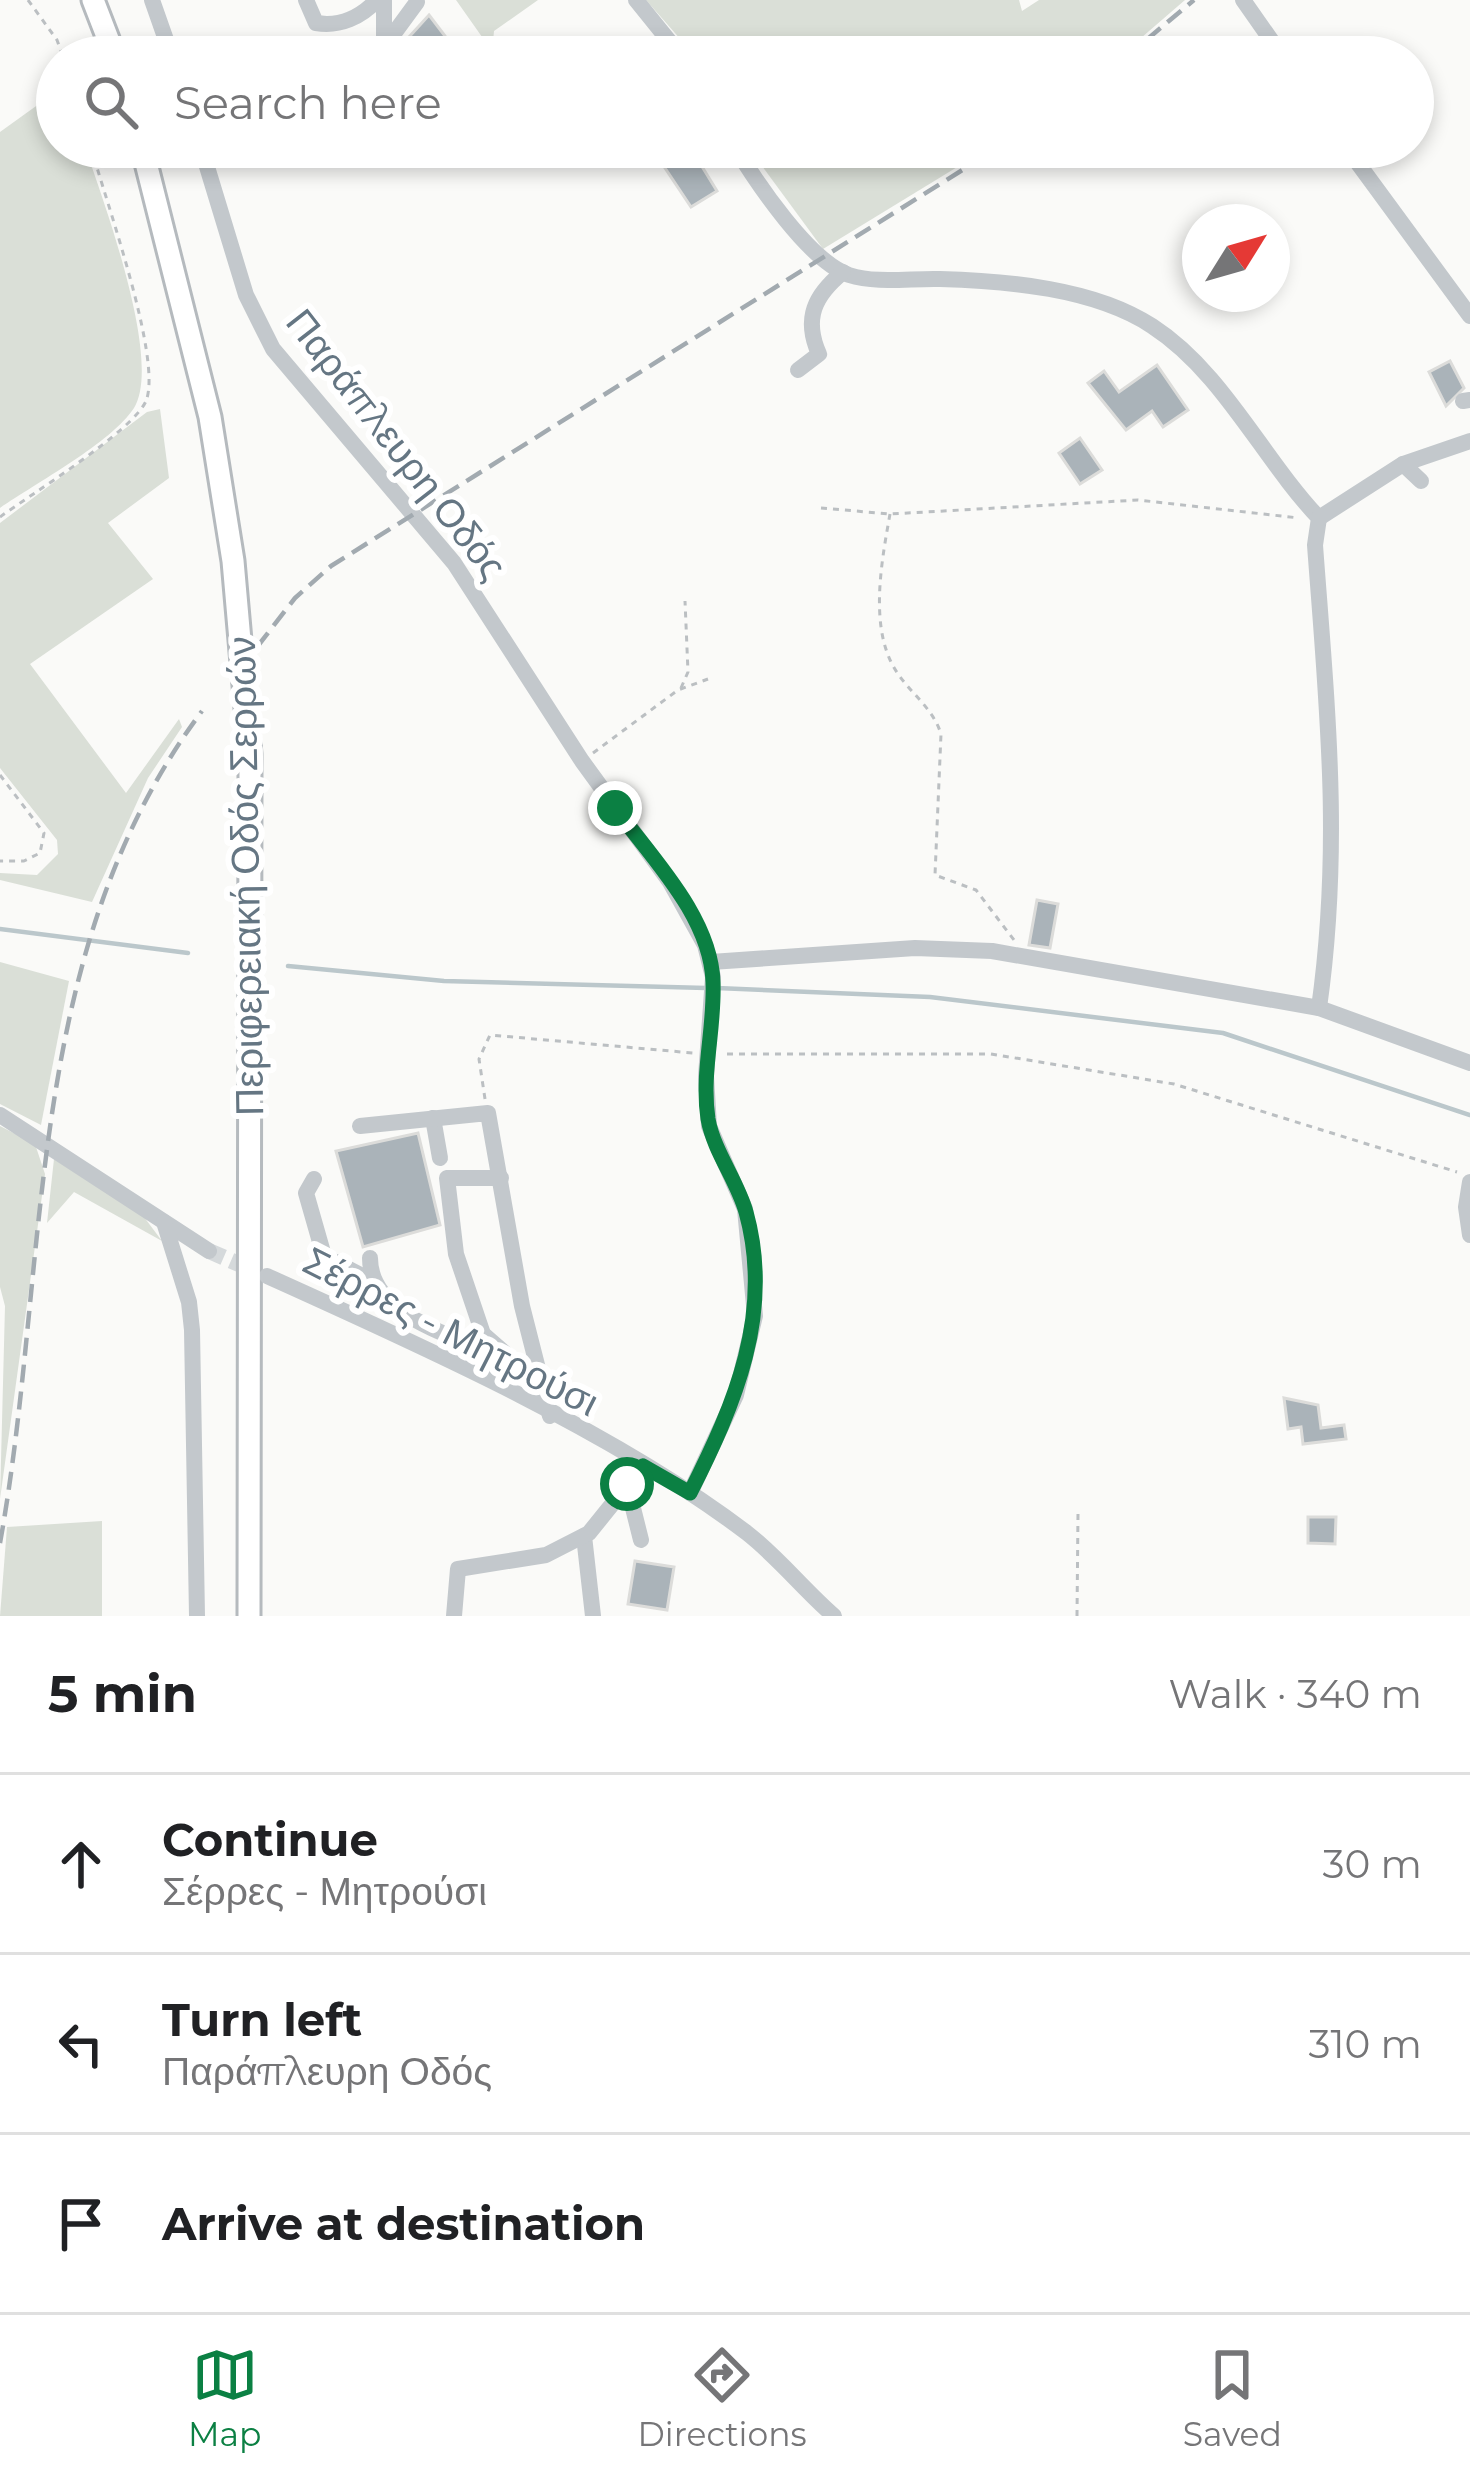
<!DOCTYPE html>
<html lang="en">
<head>
<meta charset="utf-8">
<style>
	:root { --surface:#fff; --page:#f2f2f2; --text:#202124; --muted:#757577; --line:#e0e0e0; --accent:#0b8043 }
	body { margin:0; font-family:Montserrat,sans-serif; background:var(--page); color:var(--text) }
	.compass { position:absolute; left:1182px; top:204px; width:108px; height:108px; border-radius:50%; background:var(--surface); box-shadow:0 6px 18px #0003; rotate:53deg }
	.stop { position:absolute; width:36px; height:36px; margin:-27px; border:9px solid #0b8043; border-radius:50%; background:#fff }
	.stop.end { background:#0b8043; border-color:#fff; box-shadow:0 3px 12px #0008 }
	.list { margin:0; padding:0; list-style:none }
	h2 { display:flex; justify-content:space-between; align-items:center; height:156px; margin:0; padding:0 48px; font-size:51px }
	h2 small { font-size:39px; font-weight:400; color:var(--muted) }
	.list li { display:grid; grid-template-columns:78px 1fr auto; gap:36px; align-items:center; box-sizing:border-box; height:180px; padding:0 48px; border-top:3px solid var(--line) }
	.list b { display:block; font-size:45px; white-space:nowrap }
	.list p { margin:0; font-size:39px; white-space:nowrap; color:var(--muted) }
	.list em { font-size:39px; font-style:normal; color:var(--muted) }
	.icon { flex:none; width:66px; height:66px; fill:none; stroke:currentColor; stroke-width:2; stroke-linecap:round; stroke-linejoin:round }
	.map { position:relative; flex:none; width:1470px; height:1616px; overflow:hidden }
	.search { position:absolute; background:var(--surface); box-shadow:0 6px 18px #0003; left:36px; right:36px; top:36px; height:132px; display:flex; align-items:center; gap:30px; box-sizing:border-box; padding:0 42px; border-radius:66px; color:var(--muted); font-size:45px }
	.sheet { height:696px; background:var(--surface) }
	nav { display:flex; justify-content:space-around; align-items:center; box-sizing:border-box; height:168px; border-top:3px solid var(--line); background:var(--surface); font-size:33px; color:var(--muted) }
	nav a { display:grid; justify-items:center; gap:6px }
	nav .on { color:var(--accent) }
	.map>svg:first-child { display:block }
	.green { fill:#dadfd7 }
	.lines { fill:none; stroke-linecap:round; stroke-linejoin:round }
	.stream { stroke:#bbc7cb; stroke-width:4.5 }
	.building { fill:#aab3b9; stroke:#dcdcda; stroke-width:3 }
	.minor-tunnel { stroke:#d5d9db; stroke-width:16; stroke-dasharray:16 8; stroke-linecap:butt }
	.major-casing { stroke:#b5babe; stroke-width:27 }
	.path { stroke:#bbbfc2; stroke-width:3; stroke-dasharray:6 6; stroke-linecap:butt }
	.minor { stroke:#c3c8cc; stroke-width:16 }
	.major { stroke:#fff; stroke-width:21 }
	.rail { stroke:#a2aab0; stroke-width:4.5; stroke-dasharray:18 9; stroke-linecap:butt }
	.route { stroke:#0b8043; stroke-width:15 }
	.labels { text-anchor:middle; dominant-baseline:central; stroke-width:12; stroke-linejoin:round; paint-order:stroke }
	.street-label { font-size:39px; fill:#657683; stroke:#fff }
</style>
</head>
<body>
<div class="map">
<svg width="1470" height="1616" viewBox="0 0 1470 1616">
	<rect width="100%" height="100%" fill="#fafaf8"/>
	<!-- green -->
	<g class="green">
		<polygon points="456,0 538,0 494,31 493,42 487,44"/>
		<polygon points="646,0 1019,0 1022,11 1039,0 1185,0 1119,57 696,57"/>
		<path d="M57,91V147H85C103,200 163,361 134,408C111,443 36,483 0,508V132Z"/>
		<polygon points="748,147 990,147 823,249"/>
		<polygon points="160,409 169,478 108,523 153,579 30,664 126,793 179,719 182,727 148,778 92,902 0,880 0,873 37,875 58,854 57,840 0,768 0,523 147,412"/>
		<polygon points="0,962 69,981 41,1125 0,1104"/>
		<polygon points="0,1126 35,1144 45,1174 0,1499 5,1306 0,1287"/>
		<polygon points="54,1159 144,1217 162,1241 74,1192 47,1223"/>
		<polygon points="102,1521 102,1616 0,1616 7,1527"/>
	</g>
	<g class="lines">
		<!-- stream -->
		<g class="stream">
			<polyline points="0,929 188,953"/>
			<polyline points="288,966 444,981 706,988"/>
			<polyline points="717,988 930,997 1223,1033 1470,1115"/>
		</g>
	</g>
	<!-- building -->
	<g class="building">
		<polygon points="429,15 461,57 404,53 400,47"/>
		<polygon points="651,147 690,147 717,191 691,207"/>
		<polygon points="1450,361 1464,388 1446,406 1429,372"/>
		<polygon points="1157,365 1188,410 1163,427 1152,411 1126,430 1088,383 1104,371 1119,392"/>
		<polygon points="1080,438 1102,470 1080,484 1059,453"/>
		<polygon points="1037,900 1058,904 1050,948 1029,945"/>
		<polygon points="418,1133 440,1225 363,1247 336,1151"/>
		<polygon points="1284,1398 1318,1405 1321,1428 1344,1425 1346,1439 1303,1444 1301,1427 1288,1429"/>
		<polygon points="1308,1517 1336,1517 1335,1544 1308,1543"/>
		<polygon points="635,1561 674,1567 667,1610 628,1604"/>
	</g>
	<g class="lines">
		<!-- minor-tunnel -->
		<polyline class="minor-tunnel" points="209,1251 255,1271"/>
		<!-- major casing -->
		<g class="major-casing">
			<g id="major">
				<polyline points="93,0 115,57"/>
				<polyline points="142,147 210,417 233,561 250,754 249,1616"/>
			</g>
		</g>
		<!-- path -->
		<g class="path">
			<polyline points="28,0 57,40 63,57"/>
			<polyline points="821,508 890,514 1138,500 1299,518"/>
			<path d="M890,514C882,559 870,621 892,664C906,691 932,705 941,734L935,875L976,890L1014,940"/>
			<path d="M0,517C30,495 133,431 146,401C163,359 104,196 91,147"/>
			<polyline points="681,688 688,672 685,601"/>
			<polyline points="593,753 678,690 708,679"/>
			<polyline points="0,775 44,833 40,853 24,861 0,861"/>
			<polyline points="727,1054 991,1054 1174,1084 1457,1172"/>
			<polyline points="485,1099 479,1059 490,1035 693,1053"/>
			<polyline points="1077,1616 1078,1513"/>
		</g>
		<!-- minor -->
		<g class="minor">
			<polyline points="152,0 172,57"/>
			<path d="M306,0L316,23C340,27 361,17 377,0"/>
			<polyline points="636,0 682,57"/>
			<polyline points="1243,0 1283,57"/>
			<polyline points="349,57 384,47 384,0"/>
			<polyline points="392,57 384,47 417,2"/>
			<polyline points="201,147 246,295 273,349 454,563 582,761 670,882 705,945 713,977 706,1076 709,1126 745,1209 755,1316 736,1395 690,1493"/>
			<path d="M735,147C757,183 809,261 849,275C877,284 911,278 940,279C1007,281 1094,288 1152,326C1223,372 1262,458 1319,518L1315,545C1327,707 1342,845 1319,1008"/>
			<polyline points="1346,147 1470,316"/>
			<path d="M798,370L819,354C803,318 815,295 843,272"/>
			<polyline points="1463,401 1470,400"/>
			<polyline points="1403,464 1421,481"/>
			<polyline points="1319,518 1403,464 1470,441"/>
			<polyline points="711,962 915,948 992,951 1319,1008 1470,1063"/>
			<polyline points="0,1115 209,1251"/>
			<polyline points="433,1118 440,1158"/>
			<polyline points="360,1126 488,1113 522,1306 550,1416"/>
			<polyline points="314,1179 306,1193 324,1256 370,1280"/>
			<polyline points="1470,1182 1466,1207 1470,1235"/>
			<polyline points="164,1222 189,1302 192,1330 197,1616"/>
			<path d="M370,1258C370,1308 433,1329 474,1346L483,1334L456,1254L447,1178H501"/>
			<path d="M267,1276C420,1345 615,1432 747,1533C779,1558 804,1590 834,1616"/>
			<polyline points="483,1334 539,1383"/>
			<polyline points="627,1484 641,1540"/>
			<polyline points="584,1536 593,1616"/>
			<polyline points="454,1616 458,1569 546,1555 589,1533 643,1466"/>
		</g>
		<!-- major -->
		<use href="#major" class="major"/>
		<!-- rail -->
		<g class="rail">
			<polyline points="1126,57 1194,0"/>
			<polyline points="257,647 295,598 331,566 999,147"/>
			<path d="M0,1543C51,1260 21,954 202,711"/>
		</g>
	</g>
	<g class="lines">
		<!-- route -->
		<path class="route" d="M615,808C651,857 711,917 713,982C715,1028 701,1073 708,1119C714,1152 737,1180 746,1212C774,1313 735,1404 690,1493L643,1466L627,1484"/>
	</g>
	<g class="labels">
		<!-- street labels -->
		<g class="street-label">
			<text transform="translate(397 444) rotate(52)">Παράπλευρη Οδός</text>
			<text transform="translate(245 876) rotate(-91)">Περιφερειακή Οδός Σερρών</text>
			<text transform="translate(451 1331) rotate(27)">Σέρρες - Μητρούσι</text>
		</g>
	</g>
</svg>
<svg class="compass" viewBox="-18 -18 36 36"><path d="M0-13l5 13h-10z" fill="#e53935"/><path d="M0 13l5-13h-10z" fill="#757577"/></svg>
<div class="stop" style="left:627px;top:1484px"></div>
<div class="stop end" style="left:615px;top:808px"></div>
<div class="search"><svg class="icon" aria-label="search" viewBox="0 0 24 24"><circle cx="10" cy="10" r="6"/><path d="M15 15l6 6"/></svg>Search here</div>
</div>
<section class="sheet">
<h2>5 min<small>Walk · 340 m</small></h2>
<ul class="list">
<li><svg class="icon" aria-label="ahead" viewBox="0 0 24 24"><path d="M12 20V5M6 11l6-6 6 6"/></svg><div><b>Continue</b><p>Σέρρες - Μητρούσι</p></div><em>30 m</em></li>
<li><svg class="icon" aria-label="left" viewBox="0 0 24 24"><path d="M17 20v-9H6M10 6l-5 5 5 5"/></svg><div><b>Turn left</b><p>Παράπλευρη Οδός</p></div><em>310 m</em></li>
<li><svg class="icon" aria-label="arrive" viewBox="0 0 24 24"><path d="M6 21V4h12l-3 4 3 4H6"/></svg><div><b>Arrive at destination</b></div></li>
</ul>
</section>
<nav>
<a class="on"><svg class="icon" aria-label="map" viewBox="0 0 24 24"><path d="M3 6l6-2 6 2 6-2v14l-6 2-6-2-6 2zM9 4v14M15 6v14"/></svg>Map</a>
<a><svg class="icon" aria-label="directions" viewBox="0 0 24 24"><path d="M12 3l9 9-9 9-9-9zM9 14v-3h6M13 9l2 2-2 2"/></svg>Directions</a>
<a><svg class="icon" aria-label="saved" viewBox="0 0 24 24"><path d="M7 4h10v16l-5-4-5 4z"/></svg>Saved</a>
</nav>
</body>
</html>
